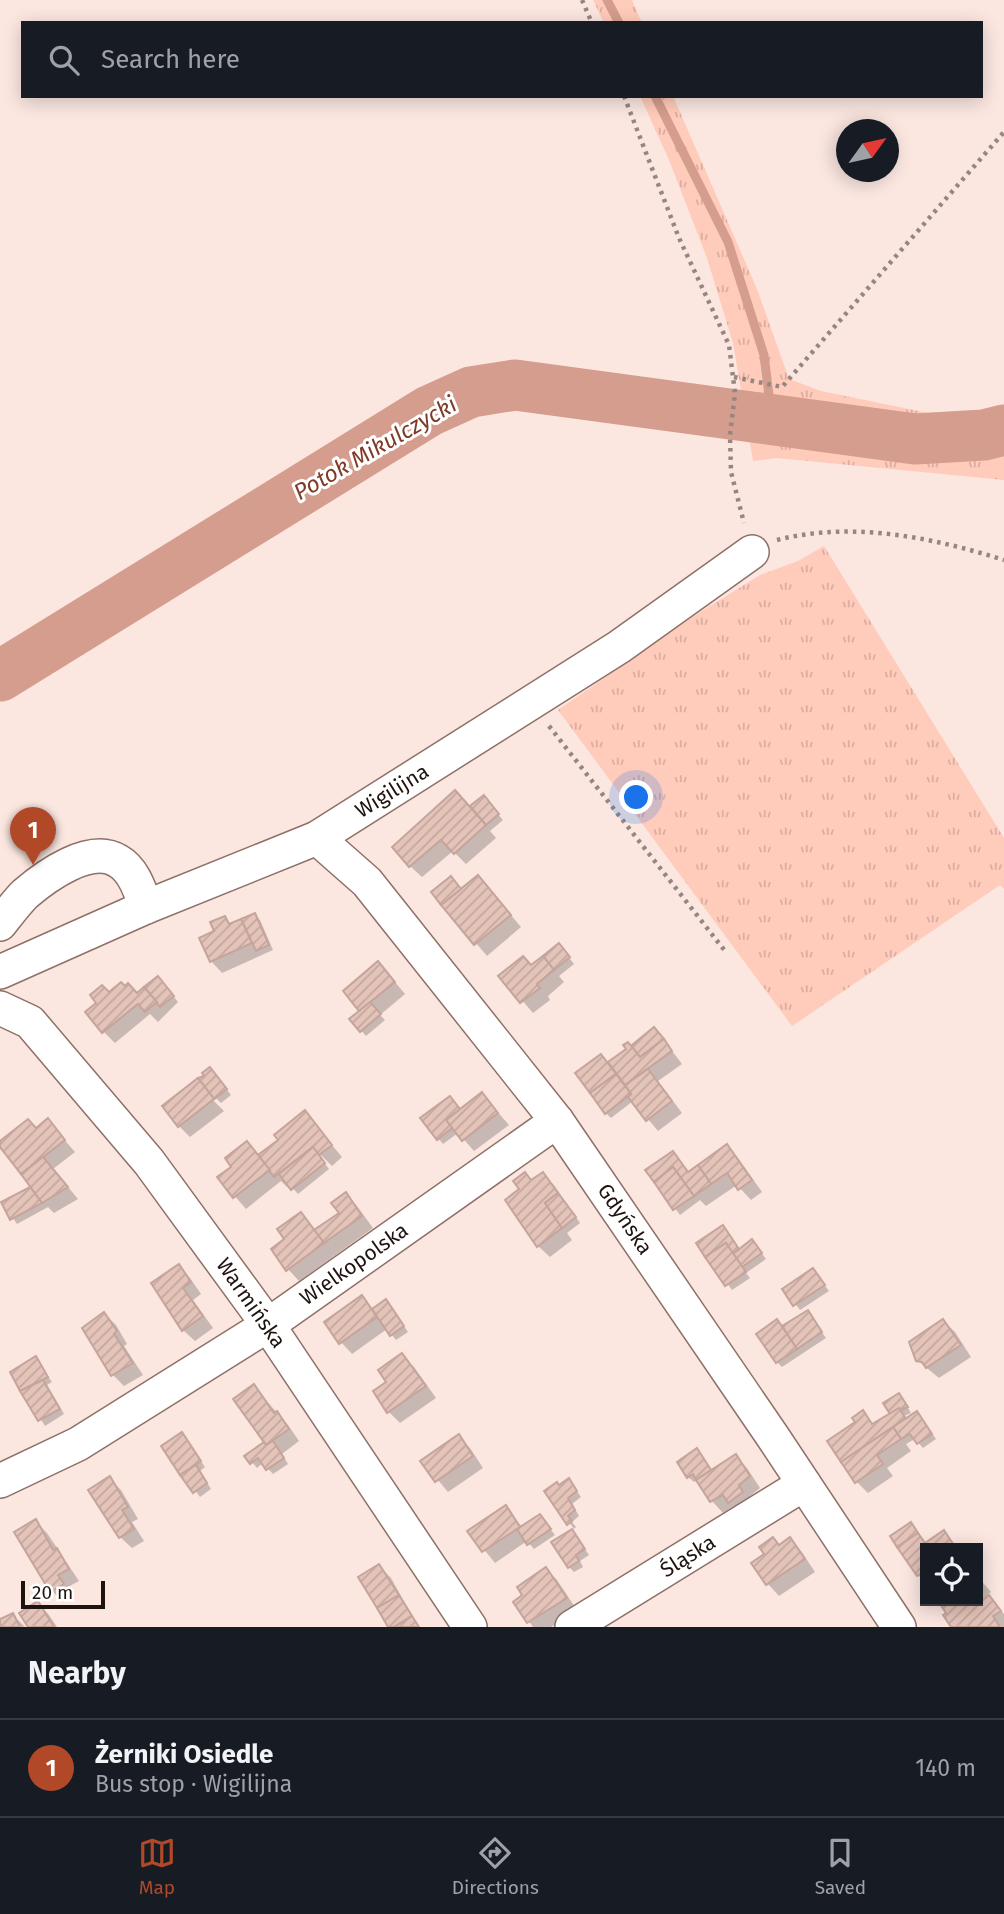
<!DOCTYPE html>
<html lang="en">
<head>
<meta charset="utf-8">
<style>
	:root { --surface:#171b24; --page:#20242c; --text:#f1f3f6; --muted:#9ea1a6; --line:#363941; --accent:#b14928 }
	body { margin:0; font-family:"Fira Sans",sans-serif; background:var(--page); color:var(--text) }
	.controls { position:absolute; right:21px; bottom:21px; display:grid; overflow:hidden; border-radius:0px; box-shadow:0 4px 18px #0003 }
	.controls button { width:63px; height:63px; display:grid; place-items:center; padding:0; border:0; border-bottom:2px solid var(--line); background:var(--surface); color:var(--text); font:35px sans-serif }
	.compass { position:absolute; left:836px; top:119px; width:63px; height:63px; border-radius:50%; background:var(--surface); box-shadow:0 4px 18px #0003; rotate:57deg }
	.scale { position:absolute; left:21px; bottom:18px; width:84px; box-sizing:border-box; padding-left:7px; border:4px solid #1e130f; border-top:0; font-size:19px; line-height:24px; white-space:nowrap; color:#1e130f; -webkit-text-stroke:5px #fff; paint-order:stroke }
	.you { position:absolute; left:637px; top:798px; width:24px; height:24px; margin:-18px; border:5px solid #fff; border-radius:50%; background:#1a73e8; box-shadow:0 0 0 10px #1a73e833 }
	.badge { display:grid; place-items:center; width:46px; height:46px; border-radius:50%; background:var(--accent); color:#fff; font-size:23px; font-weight:700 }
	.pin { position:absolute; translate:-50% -58px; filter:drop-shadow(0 2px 4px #0008) }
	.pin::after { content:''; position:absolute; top:37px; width:24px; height:21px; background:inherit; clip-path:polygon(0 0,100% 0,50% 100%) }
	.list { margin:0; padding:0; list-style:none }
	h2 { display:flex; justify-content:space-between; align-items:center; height:91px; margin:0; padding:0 28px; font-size:30px }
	h2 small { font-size:23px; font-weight:400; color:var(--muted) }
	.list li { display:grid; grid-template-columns:46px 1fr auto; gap:21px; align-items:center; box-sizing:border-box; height:98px; padding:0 28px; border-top:2px solid var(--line) }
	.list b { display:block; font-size:26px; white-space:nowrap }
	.list p { margin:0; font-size:23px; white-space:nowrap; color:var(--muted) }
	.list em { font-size:23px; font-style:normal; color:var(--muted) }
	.icon { flex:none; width:38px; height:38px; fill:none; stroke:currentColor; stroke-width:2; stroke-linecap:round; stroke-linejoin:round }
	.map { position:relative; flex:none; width:1004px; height:1627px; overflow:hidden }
	.search { position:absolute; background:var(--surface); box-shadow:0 4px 18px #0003; left:21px; right:21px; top:21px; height:77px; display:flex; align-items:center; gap:18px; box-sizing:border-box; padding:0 24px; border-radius:0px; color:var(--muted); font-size:26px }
	.sheet { height:189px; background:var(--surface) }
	nav { display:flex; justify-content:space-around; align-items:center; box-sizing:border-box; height:98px; border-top:2px solid var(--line); background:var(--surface); font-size:19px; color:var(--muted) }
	nav a { display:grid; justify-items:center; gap:4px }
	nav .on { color:var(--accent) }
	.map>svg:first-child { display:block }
	.grass { fill:url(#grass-tufts) }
	.shadow { fill:#0003 }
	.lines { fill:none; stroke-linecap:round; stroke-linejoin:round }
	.stream { stroke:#d49d8d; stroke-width:9 }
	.river { stroke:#d49d8d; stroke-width:51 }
	.building { fill:url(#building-hatch); stroke:#c5a59b; stroke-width:2 }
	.minor-casing { stroke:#8e7067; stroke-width:36 }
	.path { stroke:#968681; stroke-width:4.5; stroke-dasharray:3.5 5; stroke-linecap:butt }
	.minor { stroke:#fff; stroke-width:33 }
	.labels { text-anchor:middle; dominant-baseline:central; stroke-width:6; stroke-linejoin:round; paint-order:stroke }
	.street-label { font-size:21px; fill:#1e130f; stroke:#fff }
	.water-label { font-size:23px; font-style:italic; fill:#7f3b27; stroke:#fff }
</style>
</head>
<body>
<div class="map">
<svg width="1004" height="1627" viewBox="0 0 1004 1627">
	<defs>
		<pattern id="grass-tufts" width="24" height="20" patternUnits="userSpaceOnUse" patternTransform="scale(1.75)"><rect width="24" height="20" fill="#ffcbbb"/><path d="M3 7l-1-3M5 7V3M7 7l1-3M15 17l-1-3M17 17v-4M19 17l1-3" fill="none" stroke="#daada0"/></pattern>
		<pattern id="building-hatch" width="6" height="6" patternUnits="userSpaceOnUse" patternTransform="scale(1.75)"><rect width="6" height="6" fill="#e4c3b9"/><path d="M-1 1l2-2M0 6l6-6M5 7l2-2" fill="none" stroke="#c3a79e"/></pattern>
	</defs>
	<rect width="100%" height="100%" fill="#fbe6e0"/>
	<!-- grass -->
	<g class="grass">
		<polygon points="593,0 632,0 642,23 604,23"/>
		<polygon points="640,96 673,96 757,289 789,379 821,391 943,416 1004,411 1004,480 777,458 753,461 733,343 707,258 669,160"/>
		<polygon points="824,546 1004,838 1004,889 1000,885 792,1026 558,710 694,616 760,575 798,561"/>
	</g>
	<!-- shadow -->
	<g class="shadow">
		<polygon points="483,797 503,820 490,831 496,838 466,864 453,851 422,877 410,866"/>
		<polygon points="489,889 521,927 487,956 433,893"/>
		<polygon points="255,915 260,920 273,950 222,973 211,961 216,932 224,918 232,925"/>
		<polygon points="564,951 574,964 559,976 564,982 548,996 550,1000 533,1013 501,976 531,967"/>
		<polygon points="389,975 405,994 380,1015 385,1020 366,1036 351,1019 362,1011"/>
		<polygon points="163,983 178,1002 158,1022 150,1014 115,1043 104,1032 109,994 137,995"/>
		<polygon points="669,1047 682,1064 658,1081 682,1113 658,1131 633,1101 611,1118 606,1113 609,1064 632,1048"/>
		<polygon points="215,1074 231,1095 221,1103 215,1097 210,1097 224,1111 190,1137 179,1126"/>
		<polygon points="482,1094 509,1125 474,1151 458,1133 443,1144 422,1119 455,1103 461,1111"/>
		<polygon points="305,1113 342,1157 332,1166 321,1155 319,1156 329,1169 298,1194 290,1185 287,1187 281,1181 246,1209 219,1178 233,1167 247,1143 260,1156 280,1141"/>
		<polygon points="48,1121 75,1152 53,1169 78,1199 54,1213 48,1207 17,1224 3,1203 32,1187 0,1143 36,1130"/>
		<polygon points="727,1146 738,1158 762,1192 751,1200 737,1185 706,1206 700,1200 680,1215 648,1171 673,1153 690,1173"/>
		<polygon points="542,1174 554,1185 580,1223 567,1233 572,1240 550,1257 538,1246 521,1190"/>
		<polygon points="346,1195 357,1206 373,1228 299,1281 288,1269 287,1240 301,1214 316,1231 341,1213"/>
		<polygon points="728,1232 740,1250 757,1247 766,1259 746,1273 750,1278 732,1290 698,1244"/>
		<polygon points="179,1266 190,1278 201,1294 193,1300 213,1328 195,1341 183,1330"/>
		<polygon points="813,1270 829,1291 800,1310 784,1289"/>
		<polygon points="361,1298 374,1310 391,1307 408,1332 396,1340 387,1329 352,1354 341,1342"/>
		<polygon points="808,1312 826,1338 782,1367 777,1362 777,1322 783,1328"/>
		<polygon points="104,1314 116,1325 127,1344 124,1346 143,1375 124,1386 113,1375 84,1328"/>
		<polygon points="943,1321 955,1332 971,1357 939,1378 917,1360"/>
		<polygon points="402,1356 414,1367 436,1398 400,1423 389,1412 388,1382"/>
		<polygon points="36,1359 52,1382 47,1385 64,1414 45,1426 12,1372"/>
		<polygon points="254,1387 288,1425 299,1441 282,1454 288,1464 273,1474 263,1463 257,1468 252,1462 266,1442"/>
		<polygon points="904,1401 911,1413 904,1416 908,1419 922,1419 936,1439 923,1448 915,1439 906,1444 911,1451 887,1468 893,1476 868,1493 857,1482 857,1423 862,1413 874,1425 892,1414"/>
		<polygon points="182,1434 205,1467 200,1471 211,1489 200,1497 163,1446"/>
		<polygon points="458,1437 470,1448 483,1468 448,1492 422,1461"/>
		<polygon points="696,1450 713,1471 736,1457 747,1468 760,1488 749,1497 754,1504 741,1513 734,1506 723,1513 712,1501 698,1479 694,1482 688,1477"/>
		<polygon points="110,1479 121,1490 138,1519 132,1522 144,1541 132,1548 120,1537"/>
		<polygon points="569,1480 581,1497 572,1504 579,1516 572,1522 576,1527 574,1529 547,1491 559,1487"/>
		<polygon points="505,1508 523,1528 540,1516 555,1535 534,1549 527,1541 495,1563 469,1531"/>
		<polygon points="36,1522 47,1533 79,1581 68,1587 74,1596 63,1602 52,1591"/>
		<polygon points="911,1524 927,1544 944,1532 958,1548 925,1548 925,1583 918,1575 892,1536"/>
		<polygon points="572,1531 589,1555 580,1561 583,1567 574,1572 569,1567"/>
		<polygon points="773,1539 780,1546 790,1540 801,1551 815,1572 779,1596 768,1584 754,1563 767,1555"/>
		<polygon points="379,1566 391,1578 411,1614 390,1627 379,1608"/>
		<polygon points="546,1569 557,1580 577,1610 551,1627 533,1627 515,1602"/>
		<polygon points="978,1577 991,1592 987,1595 1004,1614 1004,1627 953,1627 945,1616 948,1613 940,1601 978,1601"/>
		<polygon points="38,1603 49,1615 57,1627 30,1627 22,1613"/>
		<polygon points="13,1615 25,1627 0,1626 0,1621"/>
	</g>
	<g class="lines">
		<!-- stream -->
		<g class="stream">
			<polyline points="607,0 619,23"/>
			<polyline points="655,96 728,242 764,355 772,420"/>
		</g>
		<!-- river -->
		<polyline class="river" points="0,676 429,411 471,392 515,385 915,439 984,435 1004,430"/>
	</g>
	<!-- building -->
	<g class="building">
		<polygon points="455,790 486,825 454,854 441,840 409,867 392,847"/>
		<polygon points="484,795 499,814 486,825 470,806"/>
		<polygon points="478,875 511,915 474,945 441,905"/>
		<polygon points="451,876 461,889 441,905 431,892"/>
		<polygon points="255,913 269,945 256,951 241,919"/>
		<polygon points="225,916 229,924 241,919 252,943 210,962 199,938 214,931 210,922"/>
		<polygon points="559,943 570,957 554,970 543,956"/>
		<polygon points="523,956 531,965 543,956 554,970 537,984 540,988 520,1003 498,976"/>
		<polygon points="378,961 395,982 359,1011 343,991"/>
		<polygon points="158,976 174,996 160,1007 144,987"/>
		<polygon points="121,982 125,986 128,983 137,993 144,987 157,1002 145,1012 138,1004 102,1033 85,1012 96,1003 90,995 102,985 109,992"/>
		<polygon points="370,1002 381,1014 360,1032 349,1019"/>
		<polygon points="654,1027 664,1039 640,1057 631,1046"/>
		<polygon points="664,1039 672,1051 625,1085 608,1062 626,1049 623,1045 628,1042 640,1057"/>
		<polygon points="601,1054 616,1074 590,1093 575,1073"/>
		<polygon points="210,1067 227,1089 214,1099 198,1078 204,1076 202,1073"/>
		<polygon points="648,1069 672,1101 646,1121 628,1097 631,1094 625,1085"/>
		<polygon points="616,1074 631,1094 605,1114 590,1093"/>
		<polygon points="198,1078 214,1099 178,1127 162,1106"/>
		<polygon points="482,1092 498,1113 462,1141 446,1120"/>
		<polygon points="450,1096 460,1109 446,1120 452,1128 437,1140 420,1118"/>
		<polygon points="305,1110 332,1145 319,1155 313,1147 274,1177 258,1155 278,1140 274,1135"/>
		<polygon points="48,1118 65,1140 21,1174 0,1147 0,1141 28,1119 36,1128"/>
		<polygon points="247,1141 270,1170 233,1198 217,1177 231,1167 225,1158"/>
		<polygon points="727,1144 752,1180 738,1190 727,1173 711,1184 698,1165"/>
		<polygon points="313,1147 325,1163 291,1190 279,1174"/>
		<polygon points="673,1151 688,1172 698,1165 711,1184 694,1196 673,1167 654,1182 645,1170"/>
		<polygon points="43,1157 68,1187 42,1203 21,1174"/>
		<polygon points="673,1167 694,1196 673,1210 654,1182"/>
		<polygon points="525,1172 531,1180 543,1172 558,1193 545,1203 562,1228 537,1247 505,1200 519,1189 513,1181"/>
		<polygon points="30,1187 42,1203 10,1220 1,1202"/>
		<polygon points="346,1192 362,1216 324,1243 314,1230 339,1213 331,1203"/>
		<polygon points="558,1193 576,1217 562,1228 545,1203"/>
		<polygon points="301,1212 324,1243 286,1271 271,1249 284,1239 277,1229"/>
		<polygon points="723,1225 739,1249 733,1254 726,1243 705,1257 696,1243"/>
		<polygon points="752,1239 762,1253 742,1267 733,1254"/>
		<polygon points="726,1243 746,1272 725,1286 705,1257"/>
		<polygon points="179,1264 191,1282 183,1288 203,1316 182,1331 151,1283"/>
		<polygon points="813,1268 825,1285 793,1306 782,1289"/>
		<polygon points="362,1295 377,1317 339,1344 324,1322"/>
		<polygon points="386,1299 404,1326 390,1336 372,1309"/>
		<polygon points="808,1310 822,1332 797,1349 782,1326"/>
		<polygon points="104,1312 117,1331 114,1334 133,1363 111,1376 82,1328"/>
		<polygon points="777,1319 797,1349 776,1363 756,1334"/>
		<polygon points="943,1319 961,1345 926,1368 922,1362 916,1361 909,1342"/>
		<polygon points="402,1353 426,1386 387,1413 373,1391 386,1382 378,1370"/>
		<polygon points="36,1356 48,1377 20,1391 10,1372"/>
		<polygon points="43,1380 60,1409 38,1421 20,1391"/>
		<polygon points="254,1384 274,1413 277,1411 289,1429 266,1445 233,1399"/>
		<polygon points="899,1393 908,1407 901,1410 899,1408 890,1414 883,1403"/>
		<polygon points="899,1408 906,1419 841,1462 827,1441 855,1422 852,1418 863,1410 872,1424"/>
		<polygon points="917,1411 932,1434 917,1444 910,1434 901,1439 893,1427"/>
		<polygon points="893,1427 901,1439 877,1455 883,1464 855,1483 841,1462"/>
		<polygon points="182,1432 201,1461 180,1475 161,1446"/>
		<polygon points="459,1434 473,1456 435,1482 420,1461"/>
		<polygon points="273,1441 284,1458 266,1470 258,1458 250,1464 244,1456 264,1442 266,1445"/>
		<polygon points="697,1448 711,1470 696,1480 693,1474 687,1478 677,1462"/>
		<polygon points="736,1454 750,1476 739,1485 743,1492 728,1503 723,1495 710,1502 696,1480"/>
		<polygon points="196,1465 207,1483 193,1493 180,1475"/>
		<polygon points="110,1476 128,1507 122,1510 134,1529 119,1538 88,1490"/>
		<polygon points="569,1478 577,1491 568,1498 575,1510 568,1516 572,1521 567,1525 544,1491 557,1482 559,1485"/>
		<polygon points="506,1505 520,1527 482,1552 467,1531"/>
		<polygon points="540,1514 551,1529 527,1545 517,1529"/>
		<polygon points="36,1519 53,1550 57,1548 69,1569 58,1575 64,1584 50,1592 14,1532"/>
		<polygon points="911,1522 918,1533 897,1547 890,1536"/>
		<polygon points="572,1529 585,1549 576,1555 579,1561 568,1568 551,1542"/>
		<polygon points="944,1530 955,1547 925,1548 925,1571 917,1576 897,1547 918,1533 925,1543"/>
		<polygon points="773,1537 779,1545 790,1537 805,1559 766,1585 751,1563 764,1554 759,1547"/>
		<polygon points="379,1564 399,1595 377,1608 358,1577"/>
		<polygon points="546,1567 567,1598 527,1623 513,1602 522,1595 517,1587"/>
		<polygon points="979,1592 983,1600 989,1595 1001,1611 993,1616 1000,1627 951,1627 943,1615 946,1613 938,1601 978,1601"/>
		<polygon points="399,1595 412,1616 394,1627 388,1627 377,1608"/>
		<polygon points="38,1601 49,1619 54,1627 28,1627 19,1613"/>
		<polygon points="13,1613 20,1627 0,1627 0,1619"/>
		<polygon points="412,1616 419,1627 394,1627"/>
	</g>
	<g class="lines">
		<!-- minor casing -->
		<g class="minor-casing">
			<g id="minor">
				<polyline points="317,838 367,882 557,1121 773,1437 899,1627"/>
				<path d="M0,924C8,914 16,903 25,894C46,876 90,844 118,861C134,870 140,891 146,907"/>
				<polyline points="0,972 146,907 317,838 619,647 752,552"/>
				<polyline points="0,1008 30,1022 149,1162 268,1325 470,1627"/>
				<polyline points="0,1481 78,1444 268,1325 557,1121"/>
				<polyline points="572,1627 804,1484"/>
			</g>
		</g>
		<!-- path -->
		<g class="path">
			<polyline points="582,0 592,23"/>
			<polyline points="624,96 679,238 729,345 735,393 730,435 731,472 744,523"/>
			<polyline points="734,377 782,387 1004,132"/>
			<path d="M777,540C852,521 931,537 1004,560"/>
			<polyline points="549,726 725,951"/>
		</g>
		<!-- minor -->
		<use href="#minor" class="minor"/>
	</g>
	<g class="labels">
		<!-- street labels -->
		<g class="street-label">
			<text transform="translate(392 791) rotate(-32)">Wigilijna</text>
			<text transform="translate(625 1219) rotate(56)">Gdyńska</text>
			<text transform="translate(354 1264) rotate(-35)">Wielkopolska</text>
			<text transform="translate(251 1303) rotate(55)">Warmińska</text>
			<text transform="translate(688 1556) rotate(-32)">Śląska</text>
		</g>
		<!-- water labels -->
		<g class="water-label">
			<text transform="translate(375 448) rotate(-30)">Potok Mikulczycki</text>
		</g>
	</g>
</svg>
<div class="controls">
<button><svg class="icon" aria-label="locate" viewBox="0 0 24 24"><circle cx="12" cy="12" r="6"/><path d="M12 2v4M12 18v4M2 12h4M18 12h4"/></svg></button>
</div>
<svg class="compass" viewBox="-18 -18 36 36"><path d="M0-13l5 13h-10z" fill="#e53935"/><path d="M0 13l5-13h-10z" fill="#9ea1a6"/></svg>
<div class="scale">20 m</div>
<div class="you"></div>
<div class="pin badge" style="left:33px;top:865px">1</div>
<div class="search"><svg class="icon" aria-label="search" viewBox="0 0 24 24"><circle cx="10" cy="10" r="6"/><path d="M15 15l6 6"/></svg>Search here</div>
</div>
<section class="sheet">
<h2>Nearby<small></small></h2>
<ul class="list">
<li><span class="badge">1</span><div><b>Żerniki Osiedle</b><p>Bus stop · Wigilijna</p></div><em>140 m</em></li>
</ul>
</section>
<nav>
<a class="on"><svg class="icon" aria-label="map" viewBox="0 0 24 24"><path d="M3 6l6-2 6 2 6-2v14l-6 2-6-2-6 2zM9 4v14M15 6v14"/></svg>Map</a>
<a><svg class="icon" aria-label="directions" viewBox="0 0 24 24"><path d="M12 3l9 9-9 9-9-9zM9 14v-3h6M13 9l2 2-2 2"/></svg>Directions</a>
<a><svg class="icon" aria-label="saved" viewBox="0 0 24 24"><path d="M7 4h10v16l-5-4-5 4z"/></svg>Saved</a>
</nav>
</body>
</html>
